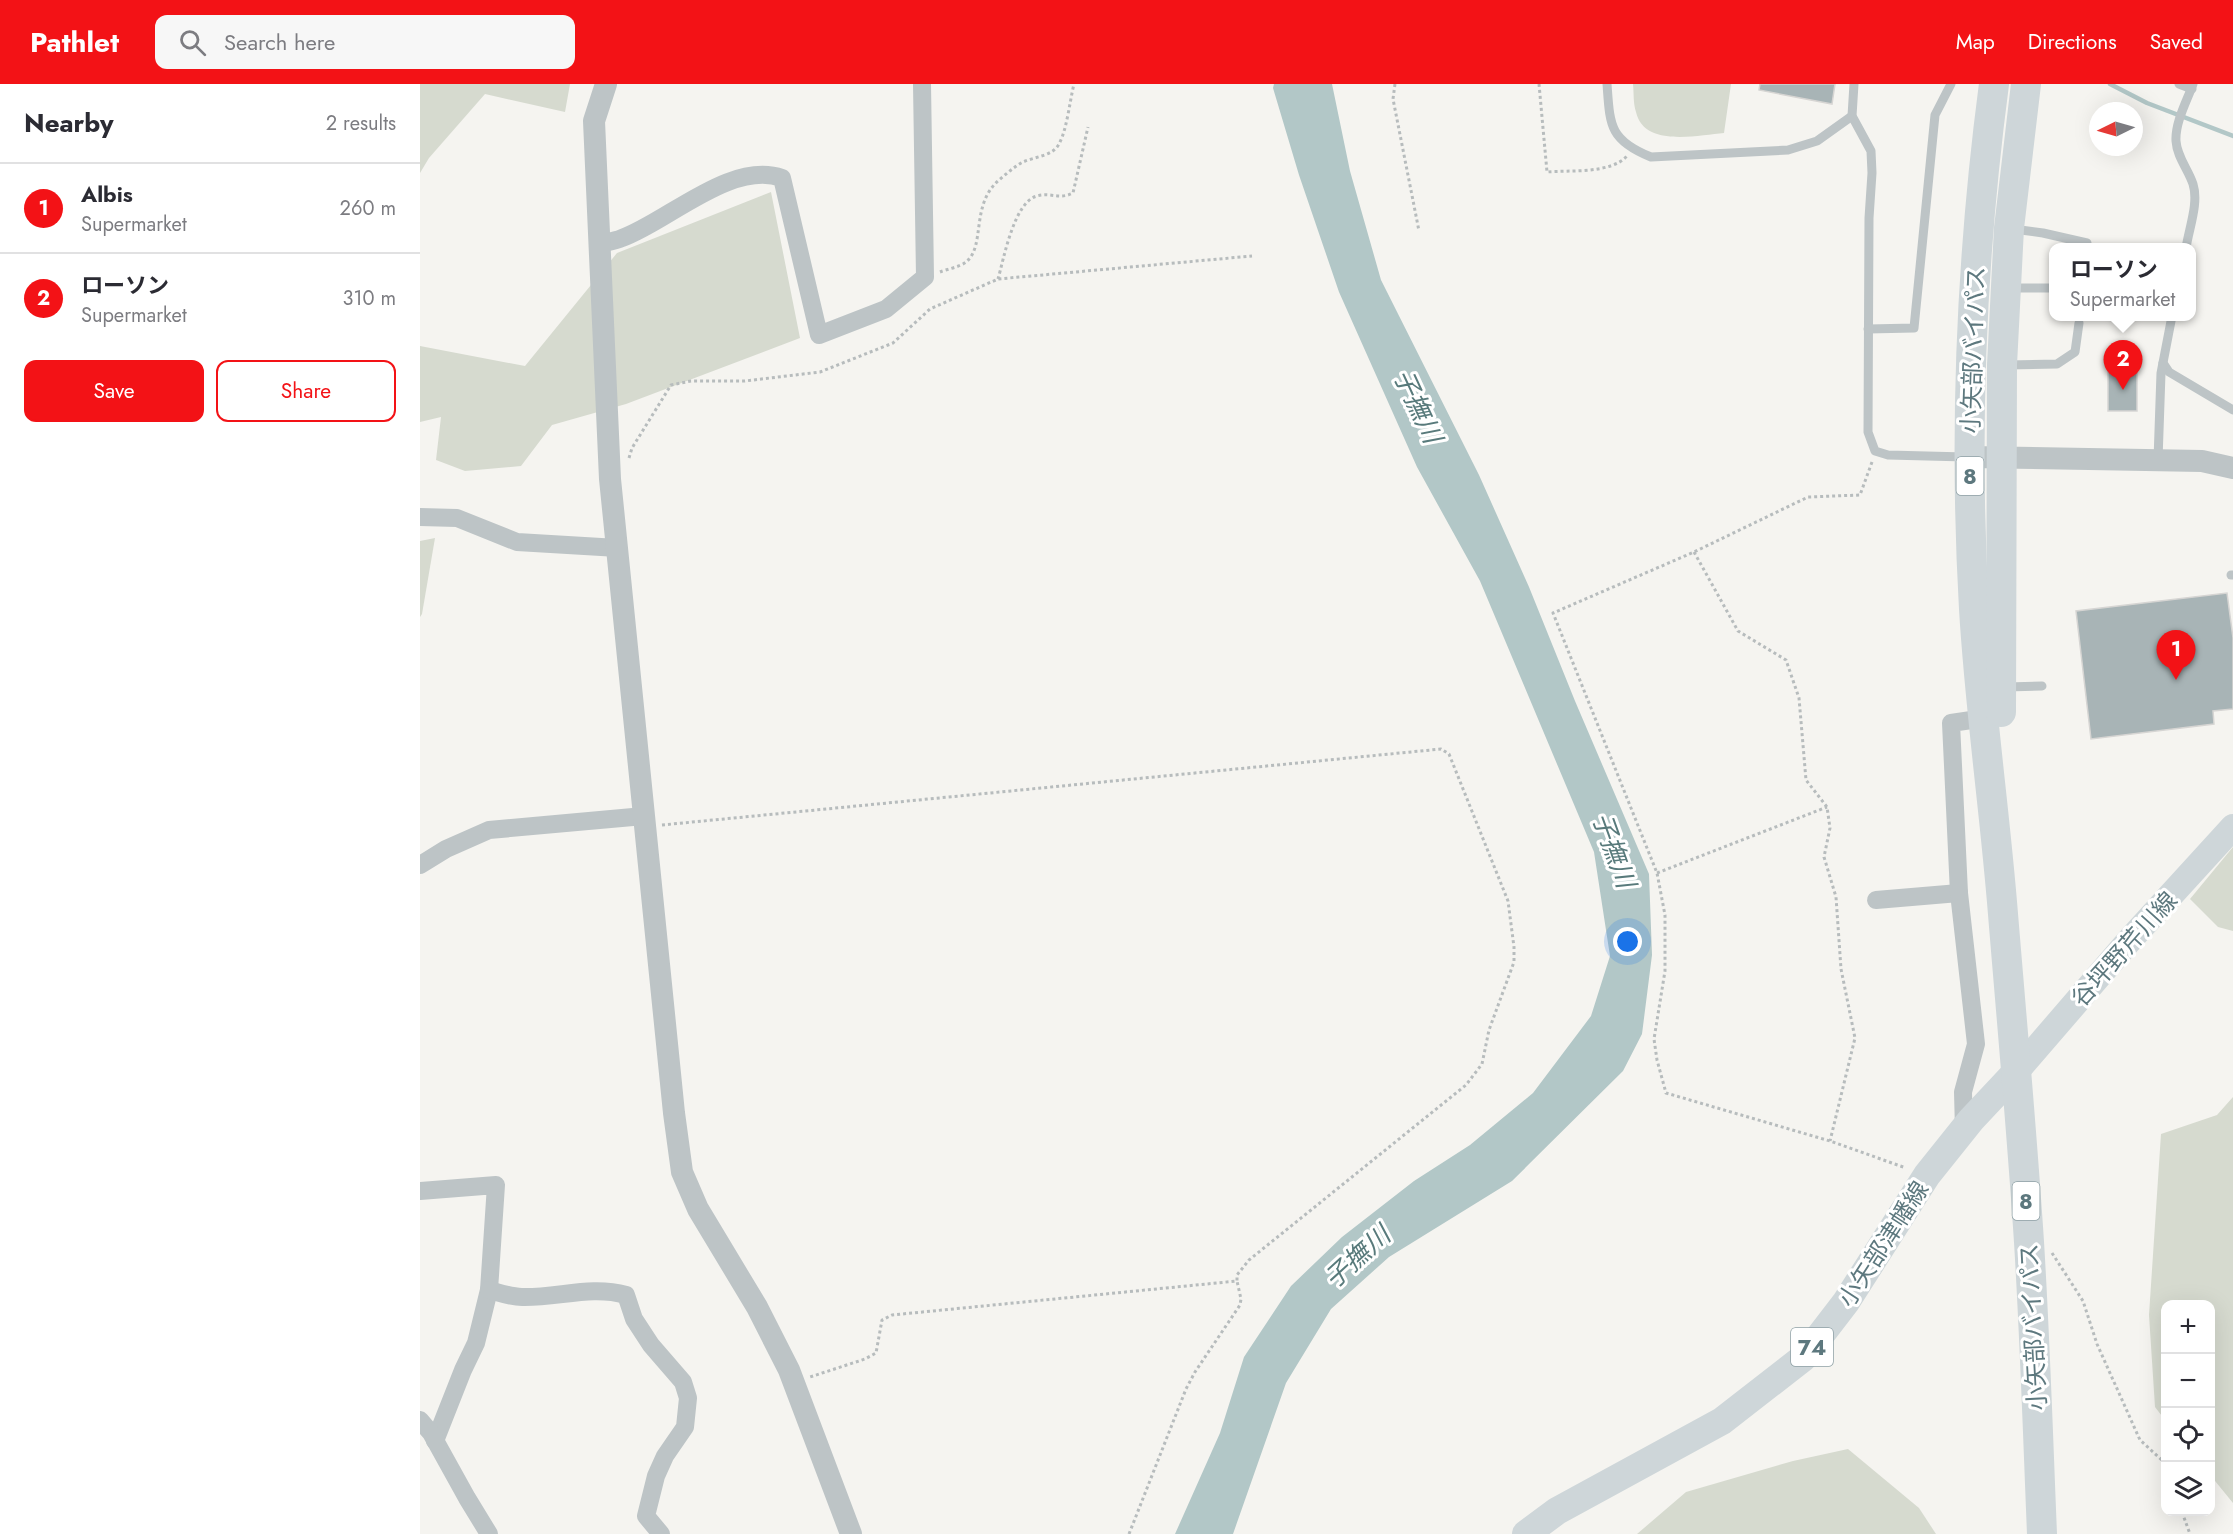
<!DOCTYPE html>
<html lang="en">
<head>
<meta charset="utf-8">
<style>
	:root { --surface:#fff; --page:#f7f7f7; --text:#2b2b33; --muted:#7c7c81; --line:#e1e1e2; --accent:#f31216 }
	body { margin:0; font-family:Jost,"Noto Sans JP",sans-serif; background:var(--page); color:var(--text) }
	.controls { position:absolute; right:18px; bottom:18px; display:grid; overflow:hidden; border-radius:12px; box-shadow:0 6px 24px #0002 }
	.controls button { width:54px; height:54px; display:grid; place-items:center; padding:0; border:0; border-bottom:2px solid var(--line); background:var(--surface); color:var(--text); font:30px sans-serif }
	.compass { position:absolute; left:1669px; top:18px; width:54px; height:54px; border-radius:50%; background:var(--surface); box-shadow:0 6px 24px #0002; rotate:265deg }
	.you { position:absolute; left:1208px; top:858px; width:21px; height:21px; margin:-15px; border:4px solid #fff; border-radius:50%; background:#1a73e8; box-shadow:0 0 0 9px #1a73e833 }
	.badge { display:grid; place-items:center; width:39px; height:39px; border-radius:50%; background:var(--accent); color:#fff; font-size:20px; font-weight:700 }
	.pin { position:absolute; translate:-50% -50px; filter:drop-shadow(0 2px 3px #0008) }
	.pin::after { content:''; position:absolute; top:32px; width:21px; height:18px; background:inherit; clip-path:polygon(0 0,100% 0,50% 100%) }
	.popup { position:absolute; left:1629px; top:159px; width:147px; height:78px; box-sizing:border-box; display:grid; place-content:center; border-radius:12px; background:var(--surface); filter:drop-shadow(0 2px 4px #0005); font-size:20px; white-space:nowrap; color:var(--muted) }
	.popup b { font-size:22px; color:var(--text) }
	.popup::after { content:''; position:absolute; left:50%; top:100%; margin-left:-12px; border:12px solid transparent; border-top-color:var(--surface) }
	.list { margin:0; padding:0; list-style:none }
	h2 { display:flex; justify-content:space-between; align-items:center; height:78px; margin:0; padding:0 24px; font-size:26px }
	h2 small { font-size:20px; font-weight:400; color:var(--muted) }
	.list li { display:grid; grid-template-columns:39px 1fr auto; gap:18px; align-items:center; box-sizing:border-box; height:90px; padding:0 24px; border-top:2px solid var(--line) }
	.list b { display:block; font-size:22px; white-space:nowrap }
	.list p { margin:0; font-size:20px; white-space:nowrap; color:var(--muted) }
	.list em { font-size:20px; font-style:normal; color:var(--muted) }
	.actions { display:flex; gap:12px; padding:18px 24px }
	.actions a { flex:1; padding:14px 0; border:2px solid var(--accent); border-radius:12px; text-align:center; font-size:21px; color:var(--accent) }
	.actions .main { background:var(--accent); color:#fff }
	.icon { flex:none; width:33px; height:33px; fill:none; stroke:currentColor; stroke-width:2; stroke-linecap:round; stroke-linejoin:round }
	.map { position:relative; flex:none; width:1813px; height:1450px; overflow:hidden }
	header { display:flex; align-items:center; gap:36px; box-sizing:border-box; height:84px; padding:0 30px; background:var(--accent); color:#fff }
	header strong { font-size:28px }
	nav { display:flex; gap:33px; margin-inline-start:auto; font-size:21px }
	.search { width:420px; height:54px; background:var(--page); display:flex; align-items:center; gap:15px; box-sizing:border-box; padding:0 21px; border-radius:12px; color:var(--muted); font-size:22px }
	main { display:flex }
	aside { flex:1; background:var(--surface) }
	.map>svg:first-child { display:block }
	.green { fill:#d6dacf }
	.water { fill:#b2c7c7 }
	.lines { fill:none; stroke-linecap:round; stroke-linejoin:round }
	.stream { stroke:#b2c7c7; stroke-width:4.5 }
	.building { fill:#a8b4b6; stroke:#d6d5d3; stroke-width:1.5 }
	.path { stroke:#b7bcbd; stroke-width:3; stroke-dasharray:3 3; stroke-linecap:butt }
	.service { stroke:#bdc4c6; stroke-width:9 }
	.minor { stroke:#bdc4c6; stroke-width:18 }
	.tertiary { stroke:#bdc4c6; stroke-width:22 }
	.secondary { stroke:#ced6d9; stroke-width:26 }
	.primary { stroke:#ced6d9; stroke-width:28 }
	.trunk { stroke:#ced6d9; stroke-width:30 }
	.labels { text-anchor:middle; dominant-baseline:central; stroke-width:6; stroke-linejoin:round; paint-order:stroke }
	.shield { fill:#fff; stroke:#8ea0a5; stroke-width:1.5 }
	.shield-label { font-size:22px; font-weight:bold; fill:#5d787e }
	.street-label { font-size:24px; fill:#5d787e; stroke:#fff }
	.water-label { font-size:26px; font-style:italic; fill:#587a7b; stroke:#fff }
</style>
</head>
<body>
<header>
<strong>Pathlet</strong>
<div class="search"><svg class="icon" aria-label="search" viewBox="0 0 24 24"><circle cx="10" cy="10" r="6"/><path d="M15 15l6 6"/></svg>Search here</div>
<nav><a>Map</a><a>Directions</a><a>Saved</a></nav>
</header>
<main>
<aside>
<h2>Nearby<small>2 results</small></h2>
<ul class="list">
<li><span class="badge">1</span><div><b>Albis</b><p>Supermarket</p></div><em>260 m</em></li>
<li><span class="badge">2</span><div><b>ローソン</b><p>Supermarket</p></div><em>310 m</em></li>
</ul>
<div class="actions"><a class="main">Save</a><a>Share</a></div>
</aside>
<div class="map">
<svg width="1813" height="1450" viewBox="0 0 1813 1450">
	<rect width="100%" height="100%" fill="#f5f4f0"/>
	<!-- green -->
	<g class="green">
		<polygon points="0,0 150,0 145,28 65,10 9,74 0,89"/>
		<path d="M1213,0H1311L1304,49C1278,51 1224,64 1216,28C1213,19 1214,9 1213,0Z"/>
		<polygon points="351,108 380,254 206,320 132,341 101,382 45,387 16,376 21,333 0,338 0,262 105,282 197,169"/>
		<polygon points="15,454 2,530 0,533 0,457"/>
		<polygon points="1813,763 1813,847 1798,843 1770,815"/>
		<polygon points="1813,1013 1813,1419 1791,1392 1790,1220 1746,1220 1745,1336 1735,1323 1729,1231 1741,1050 1797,1031"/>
		<polygon points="1428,1365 1499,1424 1516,1450 1217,1450 1266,1408 1373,1377"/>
	</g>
	<!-- water -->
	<polygon class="water" points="854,0 912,0 930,87 961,196 1059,391 1109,503 1155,617 1229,790 1232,871 1222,950 1203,987 1092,1097 969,1173 911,1225 866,1299 813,1450 755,1450 800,1349 824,1273 871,1202 922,1153 994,1097 1050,1061 1113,1009 1171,932 1190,872 1174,768 1060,497 997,383 919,208 879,91 853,4"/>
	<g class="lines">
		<!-- stream -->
		<polyline class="stream" points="1690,0 1727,19 1813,52"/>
	</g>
	<!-- building -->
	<g class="building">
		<polygon points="1340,0 1415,0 1412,20 1339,6"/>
		<rect x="1688" y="285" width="29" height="42"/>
		<polygon points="1807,509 1813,554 1813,625 1793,627 1794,640 1671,655 1656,527"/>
	</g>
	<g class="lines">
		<!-- path -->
		<g class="path">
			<polyline points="975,0 973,15 999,147"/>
			<path d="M1119,0L1127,88C1150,86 1191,90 1207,72"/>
			<path d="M520,188C527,185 540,183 546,178C566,162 550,121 579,96C586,90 593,84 601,79C614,72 634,73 640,58C647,44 650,16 654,0"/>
			<path d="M578,195C584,174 594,118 617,112C631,108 639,116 653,109L668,43"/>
			<polyline points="209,374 212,364 251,301 271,297 325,297 400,288 473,259 510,225 578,195 832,172"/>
			<polyline points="1452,378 1440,411 1388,413 1274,468 1133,529 1237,789 1245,831 1245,887 1234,955 1237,976 1246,1009 1410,1057 1486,1084"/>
			<polyline points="1274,468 1318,547 1366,576 1379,614 1386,696 1407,723 1410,744 1404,773 1416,813 1421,885 1435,954 1410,1057"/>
			<polyline points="242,741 1021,665 1029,670 1088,817 1094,863 1094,878 1069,946 1062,980 1046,1001 829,1176 817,1191 817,1197 472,1231 462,1236 456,1269 445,1275 390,1293"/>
			<polyline points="1237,789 1407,723"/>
			<polyline points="1632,1169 1663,1217 1677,1260 1720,1356 1744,1378 1746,1383"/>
			<polyline points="1762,1428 1770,1450"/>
			<polyline points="709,1450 766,1305 775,1288 820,1221 821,1215 817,1197"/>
		</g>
		<!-- service -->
		<g class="service">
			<path d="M1187,0C1190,41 1189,56 1231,73L1368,66L1397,57L1432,32"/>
			<polyline points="1434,0 1432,32 1451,67 1452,89 1449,134 1448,348 1455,367 1468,371 1546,373"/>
			<polyline points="1759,0 1772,5"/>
			<polyline points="1593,145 1623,149 1667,159"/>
			<path d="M1766,164C1769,144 1779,119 1773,100C1768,85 1757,73 1756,57C1755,38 1767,17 1773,0"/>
			<polyline points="1588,204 1634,204"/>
			<polyline points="1448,245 1494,244 1515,31 1531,0"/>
			<polyline points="1743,279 1749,288 1813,326"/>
			<polyline points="1587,281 1637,280 1655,268 1659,239"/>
			<polyline points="1738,376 1741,289 1752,232"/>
			<polyline points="1811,491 1813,491"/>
			<polyline points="1586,603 1622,602"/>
		</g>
		<!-- minor -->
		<g class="minor">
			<path d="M179,160C187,158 195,157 202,154C247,138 311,76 362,94L399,251L466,225L505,193L502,0"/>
			<polyline points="0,433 37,434 97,458 198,464"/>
			<polyline points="0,781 26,765 69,746 224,732"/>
			<polyline points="1456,816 1539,809"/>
			<polyline points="1544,1046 1543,1008 1556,960 1539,809 1531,639 1565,634"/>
			<polyline points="0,1107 76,1101 69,1206 56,1259 43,1286 15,1357"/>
			<path d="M69,1206C80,1209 91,1213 102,1213C138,1214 171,1201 206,1211L214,1235L231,1261L263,1298L268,1314L265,1343L245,1372L236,1392L226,1432L241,1450"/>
			<polyline points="0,1336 11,1349 47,1414 69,1450"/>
		</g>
		<!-- tertiary -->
		<g class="tertiary">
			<polyline points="186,0 174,37 190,395 254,1029 262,1088 278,1125 337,1223 369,1286 431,1450"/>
			<polyline points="1550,373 1782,377 1813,384"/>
		</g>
		<!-- secondary -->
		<polyline class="secondary" points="1596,988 1708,858 1813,743"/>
		<!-- primary -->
		<polyline class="primary" points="1106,1450 1137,1427 1302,1337 1383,1274 1426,1218 1507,1091 1551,1036 1596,988"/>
		<!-- trunk -->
		<g class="trunk">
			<path d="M1574,0C1551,174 1544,350 1554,525C1560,627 1575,728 1583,830C1592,940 1602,1049 1609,1158C1615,1255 1618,1353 1622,1450"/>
			<polyline points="1581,628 1582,281 1589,144 1606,0"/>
		</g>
	</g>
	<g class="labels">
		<!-- shield labels -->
		<g class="shield">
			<rect x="1536.5" y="373" width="27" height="38" rx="4.5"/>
			<rect x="1592.5" y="1098" width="27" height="38" rx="4.5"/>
			<rect x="1371" y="1244" width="42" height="38" rx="4.5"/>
		</g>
		<g class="shield-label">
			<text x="1550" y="392">8</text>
			<text x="1606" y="1117">8</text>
			<text x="1392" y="1263">74</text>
		</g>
		<!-- street labels -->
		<g class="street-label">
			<text transform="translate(1553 266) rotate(-88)">小矢部バイパス</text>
			<text transform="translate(1704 865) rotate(-48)">谷坪野芹川線</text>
			<text transform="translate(1463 1160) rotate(-57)">小矢部津幡線</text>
			<text transform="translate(1613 1243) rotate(-93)">小矢部バイパス</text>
		</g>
		<!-- water labels -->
		<g class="water-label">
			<text transform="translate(998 322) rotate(65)">子撫川</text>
			<text transform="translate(1194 766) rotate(70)">子撫川</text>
			<text transform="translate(937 1173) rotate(-42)">子撫川</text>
		</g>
	</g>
</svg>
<div class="controls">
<button>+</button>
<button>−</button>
<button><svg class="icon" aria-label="locate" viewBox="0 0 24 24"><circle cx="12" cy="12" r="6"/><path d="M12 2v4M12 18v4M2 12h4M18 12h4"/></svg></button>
<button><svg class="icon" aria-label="layers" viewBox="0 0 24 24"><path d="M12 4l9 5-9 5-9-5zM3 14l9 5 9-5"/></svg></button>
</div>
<svg class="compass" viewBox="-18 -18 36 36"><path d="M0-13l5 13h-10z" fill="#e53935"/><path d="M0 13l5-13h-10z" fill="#7c7c81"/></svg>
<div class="you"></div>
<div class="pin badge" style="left:1756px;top:596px">1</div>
<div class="pin badge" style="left:1703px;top:306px">2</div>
<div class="popup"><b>ローソン</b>Supermarket</div>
</div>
</main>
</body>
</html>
